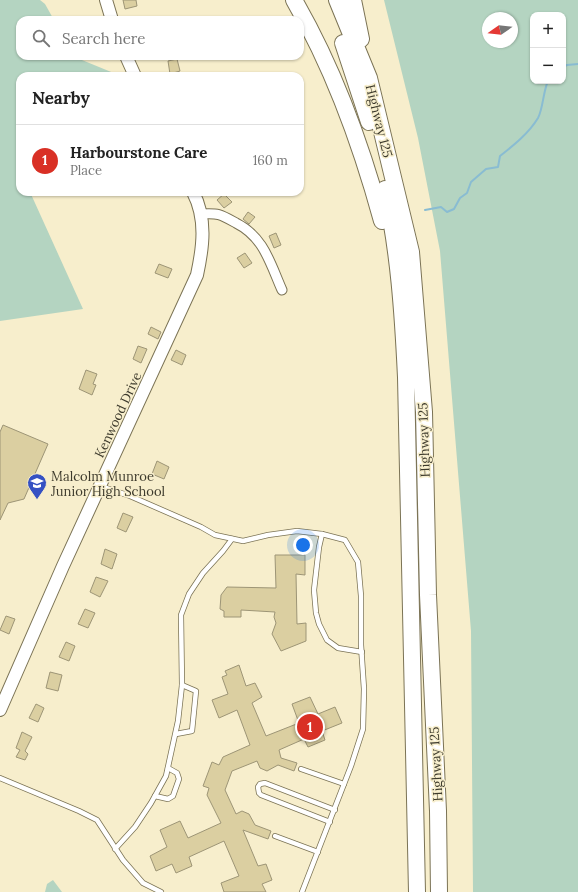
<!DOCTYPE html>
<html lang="en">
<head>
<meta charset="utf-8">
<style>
	:root { --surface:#fff; --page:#f2f2f2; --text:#222; --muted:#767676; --line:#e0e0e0; --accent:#d93025 }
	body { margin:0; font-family:Lora,serif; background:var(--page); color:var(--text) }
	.controls { position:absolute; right:12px; top:12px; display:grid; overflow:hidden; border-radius:8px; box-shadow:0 1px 3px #0004 }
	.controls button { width:36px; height:36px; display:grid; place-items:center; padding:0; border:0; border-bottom:1px solid var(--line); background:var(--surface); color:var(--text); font:20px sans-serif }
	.compass { position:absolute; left:482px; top:12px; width:36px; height:36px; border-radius:50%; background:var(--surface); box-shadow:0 1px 3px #0004; rotate:256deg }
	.you { position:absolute; left:303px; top:545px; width:14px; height:14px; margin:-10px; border:3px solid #fff; border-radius:50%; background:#1a73e8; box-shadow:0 0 0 6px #1a73e833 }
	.badge { display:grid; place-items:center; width:26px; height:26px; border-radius:50%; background:var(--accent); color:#fff; font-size:13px; font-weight:700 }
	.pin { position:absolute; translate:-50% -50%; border:2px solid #fff; box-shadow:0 1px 4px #0006 }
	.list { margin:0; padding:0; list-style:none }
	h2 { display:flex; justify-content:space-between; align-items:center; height:52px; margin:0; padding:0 16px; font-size:17px }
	h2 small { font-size:13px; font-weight:400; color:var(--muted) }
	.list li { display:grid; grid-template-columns:26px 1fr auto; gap:12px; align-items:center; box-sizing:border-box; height:72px; padding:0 16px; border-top:1px solid var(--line) }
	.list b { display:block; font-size:15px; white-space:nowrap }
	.list p { margin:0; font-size:13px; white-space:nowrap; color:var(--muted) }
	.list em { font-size:13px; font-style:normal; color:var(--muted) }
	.icon { flex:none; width:22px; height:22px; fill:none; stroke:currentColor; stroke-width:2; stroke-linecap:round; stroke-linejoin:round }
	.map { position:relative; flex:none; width:578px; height:892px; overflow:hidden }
	.search { position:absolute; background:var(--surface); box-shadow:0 1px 3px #0004; left:16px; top:16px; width:288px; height:44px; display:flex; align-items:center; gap:10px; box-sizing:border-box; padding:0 14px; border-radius:12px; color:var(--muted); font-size:15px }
	.panel { position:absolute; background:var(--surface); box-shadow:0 1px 3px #0004; left:16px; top:72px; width:288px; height:124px; border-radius:12px }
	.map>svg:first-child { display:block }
	.green { fill:#b4d4c1; fill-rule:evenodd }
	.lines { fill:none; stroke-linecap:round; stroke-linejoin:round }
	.stream { stroke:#89bcd2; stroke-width:2 }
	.building { fill:#dbcfa1; stroke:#9d9576 }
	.lane-casing { stroke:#7b7355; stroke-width:6 }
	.street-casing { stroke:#7b7355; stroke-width:11 }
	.secondary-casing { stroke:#7b7355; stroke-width:14 }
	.highway-casing { stroke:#7b7355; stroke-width:18 }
	.lane { stroke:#fff; stroke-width:4.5 }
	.street { stroke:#fff; stroke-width:9 }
	.secondary { stroke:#fff; stroke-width:12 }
	.highway { stroke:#fff; stroke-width:16 }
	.labels { text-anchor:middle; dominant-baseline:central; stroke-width:3; stroke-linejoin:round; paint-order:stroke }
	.street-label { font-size:13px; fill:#3d3a2c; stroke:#f7eecc }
	.poi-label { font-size:13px; fill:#3d3a2c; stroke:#f7eecc; text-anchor:start }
</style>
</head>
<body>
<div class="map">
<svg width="578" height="892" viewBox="0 0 578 892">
	<rect width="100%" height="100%" fill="#f7eecc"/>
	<!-- green -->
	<g class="green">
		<polygon points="0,0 40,0 45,4 54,20 20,20 20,56 76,56 77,58 121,76 20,76 20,192 30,192 83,309 0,321"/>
		<path d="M384,0H578V892H473L471,631L440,251L418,138ZM533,15H563V81H533ZM488,18H512V42H488Z"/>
		<polygon points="53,880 62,892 45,892 47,884"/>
	</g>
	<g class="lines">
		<!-- stream -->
		<g class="stream">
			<polyline points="563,67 567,65 578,64"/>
			<path d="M425,210L441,207L447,212L454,209L460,198L467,193L471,182L486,169L498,167L500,156C514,145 529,133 538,118C543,109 543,92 548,81"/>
		</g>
	</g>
	<!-- building -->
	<g class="building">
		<polygon points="123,0 136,0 137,6 125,9"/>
		<polygon points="177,59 180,71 170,74 168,61"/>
		<polygon points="224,194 232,202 224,208 217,200"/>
		<polygon points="248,212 255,217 249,224 243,219"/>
		<polygon points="276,233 281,245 274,248 269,236"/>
		<polygon points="245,253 252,263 244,268 237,258"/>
		<polygon points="159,264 172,269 168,278 155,273"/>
		<polygon points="151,327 161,332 158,339 148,334"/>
		<polygon points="138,346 147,349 141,363 133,359"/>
		<polygon points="176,350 186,355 182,365 171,360"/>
		<polygon points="86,370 97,374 93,384 96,385 92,395 79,389"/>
		<polygon points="3,425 48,444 24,499 8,503 0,520 0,432"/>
		<polygon points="157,461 169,467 164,479 152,474"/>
		<polygon points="123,513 133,517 126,532 117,528"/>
		<polygon points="105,549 117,554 112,569 101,564"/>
		<polygon points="275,555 305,555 305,575 296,574 297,624 306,623 306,641 281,651 272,634 276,623 274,617 275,612 241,610 241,617 224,617 224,611 220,609 221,595 227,587 276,588"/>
		<polygon points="96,577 108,581 100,597 90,592"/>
		<polygon points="85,609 95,613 88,628 78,624"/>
		<polygon points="6,616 15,619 9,634 0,630"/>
		<polygon points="66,642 75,646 69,661 59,657"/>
		<polygon points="239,665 246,686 255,683 262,697 252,703 266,736 299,723 292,704 310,697 318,714 335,707 342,723 322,731 325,740 308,747 304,739 279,750 281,758 297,763 294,771 278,765 267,771 260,768 257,761 232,771 225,790 236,814 242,811 249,814 255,825 271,831 268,839 243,830 258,866 266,864 272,880 262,884 266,892 224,892 221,883 239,876 224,841 189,857 192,866 176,873 172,864 156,871 150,856 167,847 160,830 180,821 188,838 221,823 207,795 209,788 203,786 212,762 219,765 223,757 250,745 237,710 219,718 212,700 228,694 222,677 227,675 225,671"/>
		<polygon points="50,672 62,675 58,691 46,688"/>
		<polygon points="36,704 44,708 38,722 29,718"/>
		<polygon points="22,732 32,737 25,751 28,754 25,760 16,757 20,750 16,748"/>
	</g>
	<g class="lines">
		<!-- lane casing -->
		<g class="lane-casing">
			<g id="lane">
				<polyline points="100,486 130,496 201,527 215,535 243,541 268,535 297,531 322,534 345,540 358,562 361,596 361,645 364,689 363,729 351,766 302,892"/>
				<polyline points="322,534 319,547 314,590 316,613 319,624 327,640 338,648 362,652"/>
				<polyline points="176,734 192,731 196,691 182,685"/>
				<polyline points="301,769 344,784"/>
				<polyline points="0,778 79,811 97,820 123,860 143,883 161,892"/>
				<polyline points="155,796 168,799 173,796 179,779 177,773 168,768"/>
				<polyline points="330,822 261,795 259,793 258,787 260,784 265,783 335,810"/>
				<polyline points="275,836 318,852"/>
				<polyline points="115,849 135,827 151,803 166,776 178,721 182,685 181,615 189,594 203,573 223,551 232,539"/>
			</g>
		</g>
		<!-- street casing -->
		<g class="street-casing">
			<path id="street" d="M201,214C219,213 220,214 236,223C264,237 270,263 282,290"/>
		</g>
		<!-- secondary casing -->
		<g class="secondary-casing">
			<g id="secondary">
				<polyline points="106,0 112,20"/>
				<polyline points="126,56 135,76"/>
				<path d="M0,710L63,566L197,275C203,247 207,219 193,192"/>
			</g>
		</g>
		<!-- highway casing -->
		<g class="highway-casing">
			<g id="highway">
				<path d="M294,0C334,69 361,144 382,221"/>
				<polyline points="337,0 369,78 411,252 424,412 428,595 438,811 439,892"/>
				<polyline points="353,0 361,39"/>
				<polyline points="343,43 369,122"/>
				<path d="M385,189C399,251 403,315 406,377L417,892"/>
			</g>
		</g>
		<!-- lane -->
		<use href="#lane" class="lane"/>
		<!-- street -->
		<use href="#street" class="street"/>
		<!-- secondary -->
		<use href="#secondary" class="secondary"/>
		<!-- highway -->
		<use href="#highway" class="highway"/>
	</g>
	<!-- icons -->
	<defs>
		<g id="school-pin" transform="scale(1)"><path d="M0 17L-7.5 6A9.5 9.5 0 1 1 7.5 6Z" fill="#3551c3" stroke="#f7eecc"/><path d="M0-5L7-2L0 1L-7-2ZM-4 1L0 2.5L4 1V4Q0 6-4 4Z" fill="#fff"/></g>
	</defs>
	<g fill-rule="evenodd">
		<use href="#school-pin" x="37" y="483"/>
	</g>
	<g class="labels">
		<!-- street labels -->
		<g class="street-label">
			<text transform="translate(379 121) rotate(76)">Highway 125</text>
			<text transform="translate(118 415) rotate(-65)">Kenwood Drive</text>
			<text transform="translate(424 440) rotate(-92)">Highway 125</text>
			<text transform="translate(436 764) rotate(-93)">Highway 125</text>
		</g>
		<!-- poi labels -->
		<g class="poi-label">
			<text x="51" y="476">Malcolm Munroe<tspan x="51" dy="15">Junior High School</tspan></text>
		</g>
	</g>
</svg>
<div class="controls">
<button>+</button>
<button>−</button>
</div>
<svg class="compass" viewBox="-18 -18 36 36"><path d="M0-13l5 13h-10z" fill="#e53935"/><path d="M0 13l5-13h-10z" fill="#767676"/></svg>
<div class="you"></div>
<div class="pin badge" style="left:310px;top:727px">1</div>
<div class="search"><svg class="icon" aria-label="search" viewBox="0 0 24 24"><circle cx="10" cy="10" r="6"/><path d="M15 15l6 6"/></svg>Search here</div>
<section class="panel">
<h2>Nearby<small></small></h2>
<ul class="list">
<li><span class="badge">1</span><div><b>Harbourstone Care</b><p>Place</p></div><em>160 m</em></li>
</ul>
</section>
</div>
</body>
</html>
